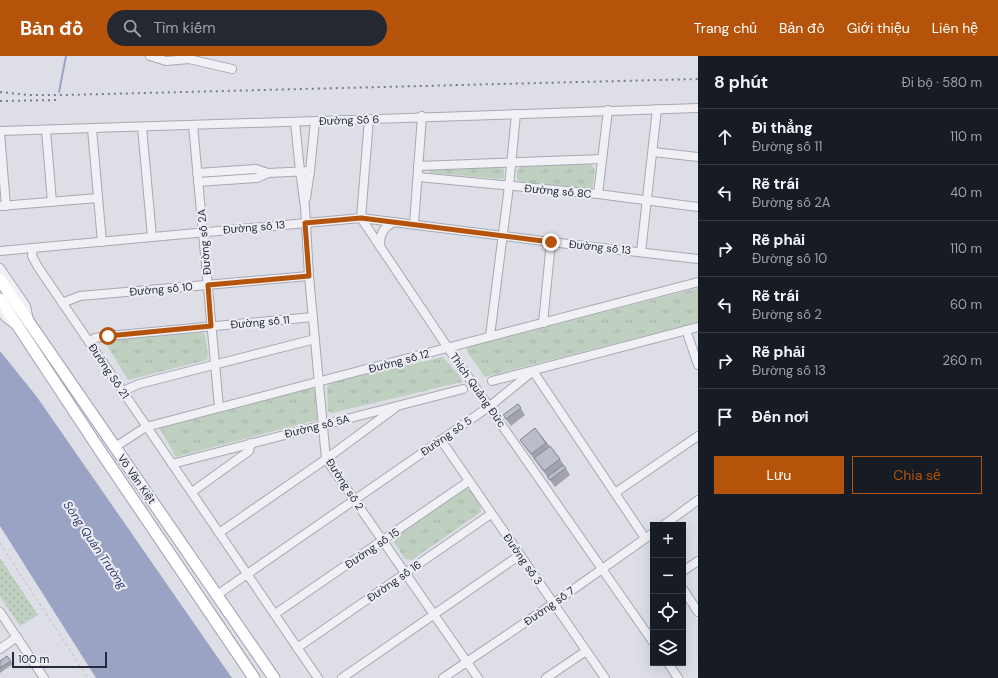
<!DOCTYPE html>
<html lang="vi">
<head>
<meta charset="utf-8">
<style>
	:root { --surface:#171b24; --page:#242831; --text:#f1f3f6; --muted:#9ea1a6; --line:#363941; --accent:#b45309 }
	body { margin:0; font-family:"DM Sans",sans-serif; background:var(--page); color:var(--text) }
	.controls { position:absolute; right:12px; bottom:12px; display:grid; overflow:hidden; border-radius:0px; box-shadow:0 4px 16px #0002 }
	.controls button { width:36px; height:36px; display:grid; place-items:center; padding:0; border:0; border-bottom:1px solid var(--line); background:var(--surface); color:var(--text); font:20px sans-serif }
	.scale { position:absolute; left:12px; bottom:10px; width:95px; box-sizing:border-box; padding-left:4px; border:2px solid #28293c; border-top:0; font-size:11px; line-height:14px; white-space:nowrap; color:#28293c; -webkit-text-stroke:3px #edeef4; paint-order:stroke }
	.stop { position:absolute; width:12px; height:12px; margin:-9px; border:3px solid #b45309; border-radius:50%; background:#fff }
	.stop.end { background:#b45309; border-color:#fff; box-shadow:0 1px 4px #0008 }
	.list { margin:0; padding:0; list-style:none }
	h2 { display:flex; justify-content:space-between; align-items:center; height:52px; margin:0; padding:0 16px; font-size:17px }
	h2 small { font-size:13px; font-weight:400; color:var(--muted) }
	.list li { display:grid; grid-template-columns:26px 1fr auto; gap:12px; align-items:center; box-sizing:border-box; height:56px; padding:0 16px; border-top:1px solid var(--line) }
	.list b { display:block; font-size:15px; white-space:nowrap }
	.list p { margin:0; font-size:13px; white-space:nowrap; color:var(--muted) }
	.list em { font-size:13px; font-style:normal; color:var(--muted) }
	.actions { display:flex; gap:8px; padding:12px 16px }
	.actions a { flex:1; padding:9px 0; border:1px solid var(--accent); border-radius:0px; text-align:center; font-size:14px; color:var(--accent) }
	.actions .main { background:var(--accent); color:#fff }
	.icon { flex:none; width:22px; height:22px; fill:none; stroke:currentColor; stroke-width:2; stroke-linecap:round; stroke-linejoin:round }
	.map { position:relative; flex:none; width:698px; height:622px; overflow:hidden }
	header { display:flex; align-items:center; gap:24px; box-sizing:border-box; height:56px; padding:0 20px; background:var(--accent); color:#fff }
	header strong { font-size:19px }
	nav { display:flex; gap:22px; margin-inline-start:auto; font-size:14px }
	.search { width:280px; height:36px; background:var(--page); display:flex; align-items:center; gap:10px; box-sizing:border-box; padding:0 14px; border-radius:22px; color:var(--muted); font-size:15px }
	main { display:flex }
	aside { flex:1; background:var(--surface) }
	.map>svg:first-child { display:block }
	.grass { fill:url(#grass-dots) }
	.park { fill:url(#park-tufts) }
	.water { fill:#9ba3c4 }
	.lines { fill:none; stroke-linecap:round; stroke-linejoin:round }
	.stream { stroke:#9ba3c4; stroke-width:2 }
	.minor-casing { stroke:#a7a8b3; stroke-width:10 }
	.major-casing { stroke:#9ea0b1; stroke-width:13 }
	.path { stroke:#bcbcc5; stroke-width:1; stroke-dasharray:3 3; stroke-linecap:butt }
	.minor { stroke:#f0f0f5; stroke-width:8 }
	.major { stroke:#fff; stroke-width:11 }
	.rail { stroke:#787a8f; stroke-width:2; stroke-dasharray:2 4; stroke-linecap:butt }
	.wall { fill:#a1a2ad }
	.building { fill:#bbbcc9; stroke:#83848d }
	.route { stroke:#b45309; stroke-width:5 }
	.labels { text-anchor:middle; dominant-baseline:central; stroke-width:4; stroke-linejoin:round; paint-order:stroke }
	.street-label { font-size:11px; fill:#28293c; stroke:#edeef4 }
	.water-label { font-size:12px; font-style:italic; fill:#353e6d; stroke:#edeef4 }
</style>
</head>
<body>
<header>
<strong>Bản đồ</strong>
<div class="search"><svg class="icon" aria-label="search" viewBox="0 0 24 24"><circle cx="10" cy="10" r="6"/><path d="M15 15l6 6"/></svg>Tìm kiếm</div>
<nav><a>Trang chủ</a><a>Bản đồ</a><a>Giới thiệu</a><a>Liên hệ</a></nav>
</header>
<main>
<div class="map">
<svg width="698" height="622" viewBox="0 0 698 622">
	<defs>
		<pattern id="grass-dots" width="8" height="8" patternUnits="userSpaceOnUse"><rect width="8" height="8" fill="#bfd0c0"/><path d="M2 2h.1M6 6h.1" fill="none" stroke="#a4b3a6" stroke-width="1.8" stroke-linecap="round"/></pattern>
		<pattern id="park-tufts" width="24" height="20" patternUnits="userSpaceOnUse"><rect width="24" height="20" fill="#bfd0c0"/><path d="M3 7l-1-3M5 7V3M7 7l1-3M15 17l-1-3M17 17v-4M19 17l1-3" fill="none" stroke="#a4b3a6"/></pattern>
	</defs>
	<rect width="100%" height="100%" fill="#dedfe6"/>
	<!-- grass -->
	<polygon class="grass" points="0,502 38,559 20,570 0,541"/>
	<!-- park -->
	<g class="park">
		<polygon points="588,107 591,108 595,113 593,131 588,135 520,126 517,123 517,115 520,111"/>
		<polygon points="500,111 504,113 504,122 501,123 430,117 429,114 433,112"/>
		<polygon points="698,232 698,266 485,321 467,296 467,291"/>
		<polygon points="202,276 205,278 208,300 207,304 128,324 105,286 106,284"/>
		<polygon points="443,301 460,320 462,326 332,357 328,355 327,331 331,326"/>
		<polygon points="311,330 316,335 317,364 176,401 160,373 164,369"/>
		<path d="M468,432C475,437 481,448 481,456L412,504L405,503L394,486L396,480L465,433Z"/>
	</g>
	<!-- water -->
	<polygon class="water" points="0,295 37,341 232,622 96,622 0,470"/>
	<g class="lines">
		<!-- stream -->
		<polyline class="stream" points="59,36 66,0"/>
		<!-- minor casing -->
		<g class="minor-casing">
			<g id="minor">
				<polyline points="150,0 166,5 189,3 232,13"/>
				<polyline points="369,63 361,162 448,292 653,586"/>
				<polyline points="295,66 300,115 305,151 309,220 326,403 478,622"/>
				<polyline points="193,69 219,351"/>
				<polyline points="142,71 152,181"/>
				<polyline points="92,73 102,186"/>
				<polyline points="46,74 52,146"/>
				<path d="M0,75C233,69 465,59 698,52"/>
				<polyline points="0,77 6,150"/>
				<polyline points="653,96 698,101"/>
				<polyline points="418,110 602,103"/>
				<polyline points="197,117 256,113 268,117"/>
				<polyline points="418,121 598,138 698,151"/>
				<polyline points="198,126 257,122 268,117 310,115"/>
				<polyline points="598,138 608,54"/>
				<polyline points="306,142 310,115 315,65"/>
				<polyline points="0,150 98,142"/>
				<polyline points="414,168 422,60"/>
				<path d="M380,190C380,177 383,172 394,166"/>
				<polyline points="33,192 32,200 38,211 318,622"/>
				<polyline points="0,195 361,162 551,186 698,203"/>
				<polyline points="641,196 657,53"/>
				<polyline points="0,212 26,250 29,264"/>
				<polyline points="62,247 80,240 309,220"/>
				<polyline points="0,255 5,261 14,268"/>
				<polyline points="543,267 551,186"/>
				<polyline points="686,274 698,309"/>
				<polyline points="490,280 509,130 516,58"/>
				<polyline points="89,286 95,282 108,280 313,261"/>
				<polyline points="533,315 645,482"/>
				<polyline points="492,325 698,271"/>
				<polyline points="123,335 139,328 315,283"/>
				<polyline points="441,384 605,622"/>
				<polyline points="115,391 146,371 698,226"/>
				<polyline points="172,408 463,333"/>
				<polyline points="192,436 249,395 251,387"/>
				<polyline points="615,437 698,380"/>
				<polyline points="664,469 698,444"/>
				<polyline points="219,477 326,403 395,352"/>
				<polyline points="683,515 698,505"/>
				<polyline points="683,533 698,556"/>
				<polyline points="217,539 441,384 490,350 533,315"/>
				<polyline points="0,556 44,622"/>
				<polyline points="275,558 469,425"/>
				<polyline points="297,592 491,458"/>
				<polyline points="0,593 17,581"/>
				<polyline points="668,607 678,622"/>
				<polyline points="342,622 520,499"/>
				<polyline points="443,622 554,547 653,477"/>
				<polyline points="546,622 586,595"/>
			</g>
		</g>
		<!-- major casing -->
		<g class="major-casing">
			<g id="major">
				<polyline points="0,224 274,622"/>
				<polyline points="0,243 103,399 254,622"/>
			</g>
		</g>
		<!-- path -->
		<polyline class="path" points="0,487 88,622"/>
		<!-- minor -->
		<use href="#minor" class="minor"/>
		<!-- major -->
		<use href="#major" class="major"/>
		<!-- rail -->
		<g class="rail">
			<polyline points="0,36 29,39 65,39 698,23"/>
			<polyline points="0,45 60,44"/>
		</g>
	</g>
	<!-- wall -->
	<g class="wall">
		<polygon points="518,348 525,359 511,370 503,359"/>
		<polygon points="535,372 560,403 570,419 555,431 520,384"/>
		<polygon points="7,600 13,608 0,617 0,605"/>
	</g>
	<!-- building -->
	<g class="building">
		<polygon points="518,348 521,352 506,363 503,359"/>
		<polygon points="535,372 546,387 531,398 520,384"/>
		<polygon points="550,390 560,403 544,415 534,402"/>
		<polygon points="563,409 566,412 550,424 547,421"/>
		<polygon points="7,600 11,605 0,612 0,605"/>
	</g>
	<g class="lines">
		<!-- route -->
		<polyline class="route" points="108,280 211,270 208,229 309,220 305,167 361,162 551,186"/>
	</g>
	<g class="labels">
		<!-- street labels -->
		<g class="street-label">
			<text transform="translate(349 64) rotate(-2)">Đường Số 6</text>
			<text transform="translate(558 135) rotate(5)">Đường số 8C</text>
			<text transform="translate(254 171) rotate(-5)">Đường số 13</text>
			<text transform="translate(204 186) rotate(-95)">Đường số 2A</text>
			<text transform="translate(600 191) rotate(6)">Đường số 13</text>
			<text transform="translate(161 233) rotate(-5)">Đường số 10</text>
			<text transform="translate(260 266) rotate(-5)">Đường số 11</text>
			<text transform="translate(399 305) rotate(-15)">Đường số 12</text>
			<text transform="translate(109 315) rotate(56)">Đường Số 21</text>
			<text transform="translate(478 334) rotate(55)">Thích Quảng Đức</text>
			<text transform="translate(317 370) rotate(-14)">Đường số 5A</text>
			<text transform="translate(446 380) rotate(-35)">Đường số 5</text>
			<text transform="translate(137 423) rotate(55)">Võ Văn Kiệt</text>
			<text transform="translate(345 428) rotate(57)">Đường số 2</text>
			<text transform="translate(372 492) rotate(-34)">Đường số 15</text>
			<text transform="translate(523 503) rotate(55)">Đường số 3</text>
			<text transform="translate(394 525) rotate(-35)">Đường số 16</text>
			<text transform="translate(549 550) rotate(-35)">Đường số 7</text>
		</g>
		<!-- water labels -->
		<g class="water-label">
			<text transform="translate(95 489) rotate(56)">Sông Quán Trường</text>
		</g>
	</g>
</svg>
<div class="controls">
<button>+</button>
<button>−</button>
<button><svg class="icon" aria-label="locate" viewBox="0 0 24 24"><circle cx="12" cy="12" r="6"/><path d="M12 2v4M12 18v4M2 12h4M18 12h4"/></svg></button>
<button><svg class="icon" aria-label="layers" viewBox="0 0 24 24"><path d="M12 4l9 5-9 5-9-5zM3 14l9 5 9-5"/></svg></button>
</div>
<div class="scale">100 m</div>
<div class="stop" style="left:108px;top:280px"></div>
<div class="stop end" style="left:551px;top:186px"></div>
</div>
<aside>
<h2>8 phút<small>Đi bộ · 580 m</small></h2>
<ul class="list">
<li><svg class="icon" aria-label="ahead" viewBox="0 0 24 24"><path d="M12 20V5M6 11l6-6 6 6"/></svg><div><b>Đi thẳng</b><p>Đường số 11</p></div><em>110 m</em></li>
<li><svg class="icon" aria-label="left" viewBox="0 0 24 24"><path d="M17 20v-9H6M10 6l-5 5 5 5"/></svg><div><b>Rẽ trái</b><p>Đường số 2A</p></div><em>40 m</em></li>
<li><svg class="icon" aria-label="right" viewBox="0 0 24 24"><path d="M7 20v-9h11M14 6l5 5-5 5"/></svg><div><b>Rẽ phải</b><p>Đường số 10</p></div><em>110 m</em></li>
<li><svg class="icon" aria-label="left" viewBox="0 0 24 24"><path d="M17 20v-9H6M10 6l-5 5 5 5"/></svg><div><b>Rẽ trái</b><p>Đường số 2</p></div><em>60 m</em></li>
<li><svg class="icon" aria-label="right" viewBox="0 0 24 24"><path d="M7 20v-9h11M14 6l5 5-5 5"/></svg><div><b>Rẽ phải</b><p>Đường số 13</p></div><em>260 m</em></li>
<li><svg class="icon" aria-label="arrive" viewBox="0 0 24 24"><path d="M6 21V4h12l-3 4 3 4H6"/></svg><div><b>Đến nơi</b></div></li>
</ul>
<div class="actions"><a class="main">Lưu</a><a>Chia sẻ</a></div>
</aside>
</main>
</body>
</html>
